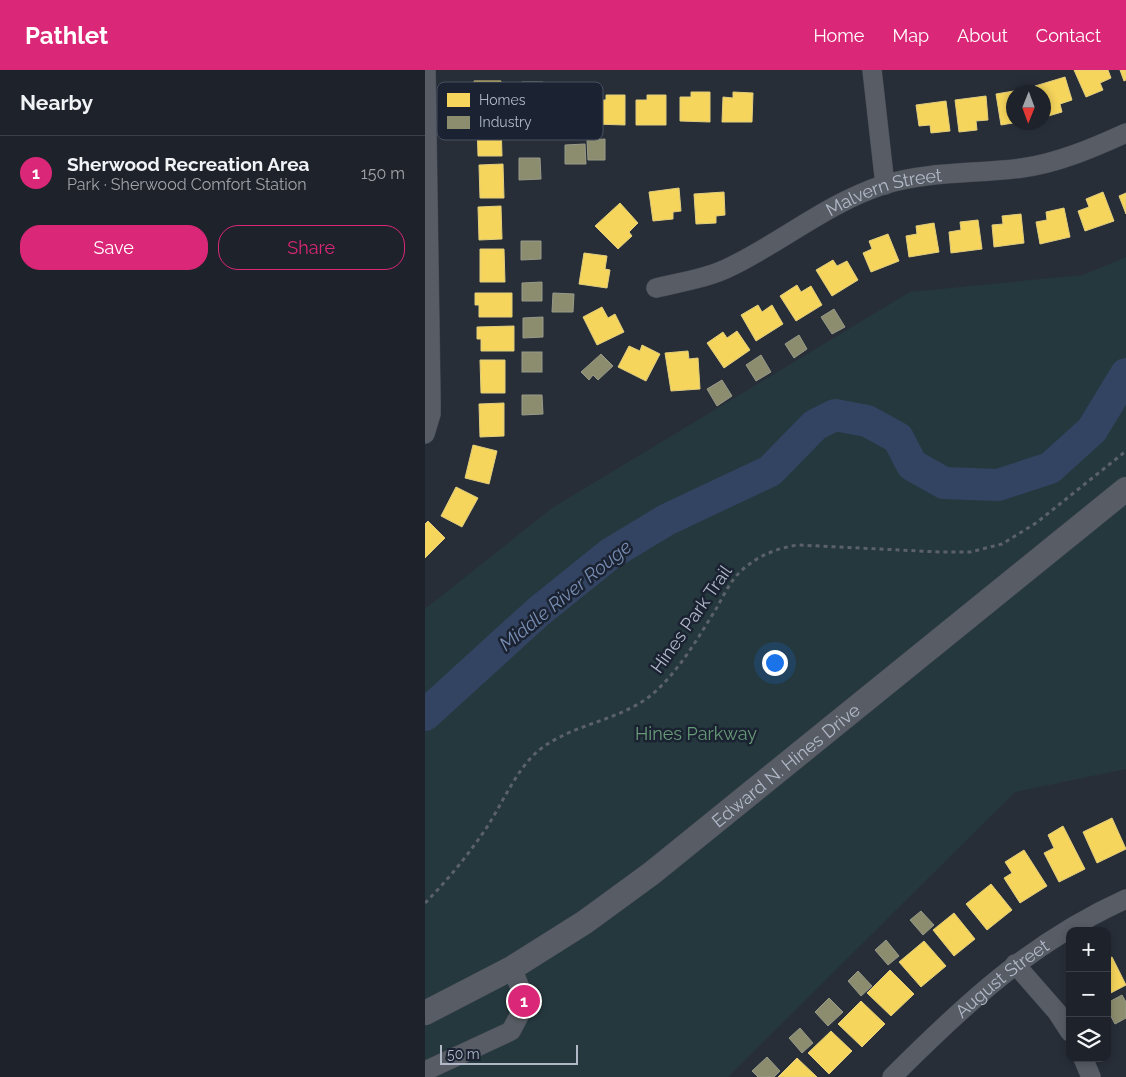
<!DOCTYPE html>
<html lang="en">
<head>
<meta charset="utf-8">
<style>
	:root { --surface:#1e222a; --page:#2b2f36; --text:#f1f3f6; --muted:#a1a4a8; --line:#3c3f47; --accent:#db2777 }
	body { margin:0; font-family:Raleway,sans-serif; background:var(--page); color:var(--text) }
	.controls { position:absolute; right:15px; bottom:15px; display:grid; overflow:hidden; border-radius:10px; box-shadow:0 2px 8px #0003 }
	.controls button { width:45px; height:45px; display:grid; place-items:center; padding:0; border:0; border-bottom:1px solid var(--line); background:var(--surface); color:var(--text); font:25px sans-serif }
	.compass { position:absolute; left:581px; top:15px; width:45px; height:45px; border-radius:50%; background:var(--surface); box-shadow:0 2px 8px #0003; rotate:181deg }
	.scale { position:absolute; left:15px; bottom:12px; width:138px; box-sizing:border-box; padding-left:5px; border:2px solid #b1b9c9; border-top:0; font-size:14px; line-height:18px; white-space:nowrap; color:#b1b9c9; -webkit-text-stroke:4px #1b2332; paint-order:stroke }
	.you { position:absolute; left:349px; top:592px; width:18px; height:18px; margin:-12px; border:4px solid #fff; border-radius:50%; background:#1a73e8; box-shadow:0 0 0 8px #1a73e833 }
	.badge { display:grid; place-items:center; width:32px; height:32px; border-radius:50%; background:var(--accent); color:#fff; font-size:16px; font-weight:700 }
	.pin { position:absolute; translate:-50% -50%; border:2px solid #fff; box-shadow:0 1px 5px #0006 }
	.list { margin:0; padding:0; list-style:none }
	h2 { display:flex; justify-content:space-between; align-items:center; height:65px; margin:0; padding:0 20px; font-size:21px }
	h2 small { font-size:16px; font-weight:400; color:var(--muted) }
	.list li { display:grid; grid-template-columns:32px 1fr auto; gap:15px; align-items:center; box-sizing:border-box; height:75px; padding:0 20px; border-top:1px solid var(--line) }
	.list b { display:block; font-size:19px; white-space:nowrap }
	.list p { margin:0; font-size:16px; white-space:nowrap; color:var(--muted) }
	.list em { font-size:16px; font-style:normal; color:var(--muted) }
	.actions { display:flex; gap:10px; padding:15px 20px }
	.actions a { flex:1; padding:11px 0; border:1px solid var(--accent); border-radius:20px; text-align:center; font-size:18px; color:var(--accent) }
	.actions .main { background:var(--accent); color:#fff }
	.icon { flex:none; width:28px; height:28px; fill:none; stroke:currentColor; stroke-width:2; stroke-linecap:round; stroke-linejoin:round }
	.map { position:relative; flex:none; width:701px; height:1007px; overflow:hidden }
	header { display:flex; align-items:center; gap:30px; box-sizing:border-box; height:70px; padding:0 25px; background:var(--accent); color:#fff }
	header strong { font-size:24px }
	nav { display:flex; gap:28px; margin-inline-start:auto; font-size:18px }
	main { display:flex }
	aside { flex:1; background:var(--surface) }
	.map>svg:first-child { display:block }
	.green { fill:#25383e }
	.homes { fill:#f6d55c; stroke:#e1cd7d }
	.industry { fill:#8c8c6e; stroke:#979a89 }
	.lines { fill:none; stroke-linecap:round; stroke-linejoin:round }
	.river { stroke:#334462; stroke-width:32 }
	.minor-casing { stroke:#444951; stroke-width:20 }
	.tertiary-casing { stroke:#444951; stroke-width:25 }
	.path { stroke:#5c6169; stroke-width:3; stroke-dasharray:4 4; stroke-linecap:butt }
	.minor { stroke:#585d65; stroke-width:19 }
	.tertiary { stroke:#585d65; stroke-width:24 }
	.labels { text-anchor:middle; dominant-baseline:central; stroke-width:5; stroke-linejoin:round; paint-order:stroke }
	.street-label { font-size:18px; fill:#b1b9c9; stroke:#1b2332 }
	.park-label { font-size:18px; fill:#679b77; stroke:#1b2332 }
	.water-label { font-size:19px; font-style:italic; fill:#778db2; stroke:#1b2332 }
	.key { fill:#1b2332; stroke:#48505f; stroke-width:1 }
	.key-label { font-size:14px; fill:#b1b9c9 }
</style>
</head>
<body>
<header>
<strong>Pathlet</strong>
<nav><a>Home</a><a>Map</a><a>About</a><a>Contact</a></nav>
</header>
<main>
<aside>
<h2>Nearby<small></small></h2>
<ul class="list">
<li><span class="badge">1</span><div><b>Sherwood Recreation Area</b><p>Park · Sherwood Comfort Station</p></div><em>150 m</em></li>
</ul>
<div class="actions"><a class="main">Save</a><a>Share</a></div>
</aside>
<div class="map">
<svg width="701" height="1007" viewBox="0 0 701 1007">
	<rect width="100%" height="100%" fill="#282e38"/>
	<!-- green -->
	<polygon class="green" points="701,187 701,699 590,722 303,1007 0,1007 0,539 127,438 485,222 658,205"/>
	<!-- homes -->
	<g class="homes">
		<polygon points="649,0 683,0 686,8 675,13 678,20 661,27"/>
		<polygon points="695,0 701,0 701,10 699,11"/>
		<polygon points="640,7 647,30 635,34 637,42 620,47 618,22 612,22 610,16"/>
		<polygon points="49,11 76,11 76,44 50,44"/>
		<polygon points="601,19 602,22 588,22 588,52 594,52 576,55 571,24"/>
		<polygon points="266,22 285,22 285,52 255,51 255,27 266,27"/>
		<polygon points="308,22 328,23 327,52 297,52 298,27 308,28"/>
		<polygon points="181,25 200,25 200,55 170,54 171,30 181,30"/>
		<polygon points="222,25 241,25 241,55 211,55 211,30 222,30"/>
		<polygon points="561,26 563,50 551,51 552,60 534,62 530,30"/>
		<polygon points="521,31 525,61 506,63 505,55 494,56 491,35"/>
		<polygon points="76,52 77,86 53,86 52,53"/>
		<polygon points="78,94 79,128 55,128 54,95"/>
		<polygon points="254,118 256,141 248,142 248,149 228,151 224,122"/>
		<polygon points="299,122 300,145 291,146 291,153 271,154 269,124"/>
		<polygon points="678,122 689,151 660,161 653,141 664,137 661,129"/>
		<polygon points="701,123 701,144 694,126"/>
		<polygon points="195,133 213,153 204,162 207,166 193,179 170,156"/>
		<polygon points="76,136 77,169 54,170 53,137"/>
		<polygon points="639,138 645,167 615,174 611,152 622,150 621,142"/>
		<polygon points="596,144 599,173 569,177 567,155 578,154 577,146"/>
		<polygon points="553,150 557,179 526,183 524,162 536,160 535,152"/>
		<polygon points="509,153 514,182 484,187 481,166 492,164 491,156"/>
		<polygon points="463,164 474,191 446,202 438,183 447,179 444,171"/>
		<polygon points="55,179 79,179 80,212 55,212"/>
		<polygon points="159,183 182,186 180,199 185,200 182,218 154,214"/>
		<polygon points="408,190 412,196 422,191 433,210 407,226 391,200"/>
		<polygon points="372,215 376,222 386,216 397,235 371,251 355,226"/>
		<polygon points="50,223 87,223 87,247 54,247 54,235 50,235"/>
		<polygon points="333,235 337,242 347,235 358,254 331,271 316,245"/>
		<polygon points="177,237 183,248 190,244 199,262 172,275 158,247"/>
		<polygon points="89,256 89,281 56,281 56,269 52,269 52,257"/>
		<polygon points="312,261 325,280 299,298 282,273 298,262 302,268"/>
		<polygon points="217,275 235,284 221,311 193,297 204,276 215,281"/>
		<polygon points="263,281 264,289 273,288 275,319 246,321 240,283"/>
		<polygon points="55,290 80,290 80,323 56,323"/>
		<polygon points="79,333 79,366 55,367 54,334"/>
		<polygon points="48,375 72,381 64,414 40,408"/>
		<polygon points="31,417 53,428 37,457 16,446"/>
		<polygon points="3,451 20,468 0,488 0,454"/>
		<polygon points="687,748 701,779 672,793 658,762"/>
		<polygon points="638,756 660,799 634,812 619,783 629,778 623,765"/>
		<polygon points="599,780 622,816 595,833 579,808 587,803 580,792"/>
		<polygon points="566,814 587,840 562,860 541,834"/>
		<polygon points="529,843 550,869 529,886 508,860"/>
		<polygon points="499,871 521,896 496,917 474,892"/>
		<polygon points="687,887 701,915 682,925 682,889"/>
		<polygon points="465,900 489,924 466,946 442,923"/>
		<polygon points="436,931 460,954 437,977 413,954"/>
		<polygon points="406,961 427,981 404,1004 383,983"/>
		<polygon points="372,988 392,1007 353,1007"/>
	</g>
	<!-- industry -->
	<g class="industry">
		<polygon points="97,12 118,12 118,33 97,34"/>
		<polygon points="180,69 180,90 163,90 162,70"/>
		<polygon points="160,74 161,94 140,94 140,75"/>
		<polygon points="94,88 115,88 116,109 94,110"/>
		<polygon points="96,171 116,171 116,189 96,190"/>
		<polygon points="117,212 117,231 97,231 97,213"/>
		<polygon points="128,223 149,224 148,242 127,242"/>
		<polygon points="409,239 420,257 407,264 396,247"/>
		<polygon points="118,247 118,267 98,268 98,248"/>
		<polygon points="374,265 382,279 369,288 360,274"/>
		<rect x="97" y="282" width="20" height="20"/>
		<polygon points="176,284 188,296 173,310 168,305 164,310 156,302"/>
		<polygon points="336,285 346,302 331,311 321,295"/>
		<polygon points="297,310 307,326 292,336 282,319"/>
		<polygon points="97,325 117,325 118,344 97,345"/>
		<polygon points="496,841 509,855 498,865 485,850"/>
		<polygon points="461,870 474,886 463,895 450,880"/>
		<polygon points="433,901 447,916 436,926 423,911"/>
		<polygon points="697,925 701,932 701,948 690,954 682,939 682,933"/>
		<polygon points="404,928 418,942 403,956 390,942"/>
		<polygon points="375,958 388,973 377,983 364,968"/>
		<polygon points="342,987 355,1001 349,1007 333,1007 327,1001"/>
	</g>
	<g class="lines">
		<!-- river -->
		<polyline class="river" points="0,645 113,542 185,484 241,450 345,401 390,355 410,345 442,351 473,368 487,395 519,413 573,415 625,398 667,360 701,304"/>
		<!-- minor casing -->
		<g class="minor-casing">
			<g id="minor">
				<polyline points="447,0 460,115"/>
				<path id="s1" d="M231,218C256,212 284,208 307,196C358,171 403,133 458,115C502,101 551,104 597,98C633,93 668,78 701,63"/>
				<polyline points="0,364 6,344 6,328 1,0"/>
				<polyline points="590,894 632,942 645,962"/>
				<polyline points="658,988 666,1007"/>
				<polyline points="0,1001 86,961 96,942 98,925 87,898"/>
				<path id="s2" d="M467,1007C540,934 606,872 701,829"/>
			</g>
		</g>
		<!-- tertiary casing -->
		<g class="tertiary-casing">
			<g id="tertiary">
				<path id="s3" d="M0,943L87,898L160,852L227,803L701,419"/>
			</g>
		</g>
		<!-- path -->
		<path class="path" d="M0,833C22,811 43,785 60,760C77,735 90,701 113,681C148,652 201,651 233,619C257,596 274,566 291,539C298,527 305,511 316,501C332,486 352,478 373,475L515,482H545L577,474L611,453L701,381"/>
		<!-- minor -->
		<use href="#minor" class="minor"/>
		<!-- tertiary -->
		<use href="#tertiary" class="tertiary"/>
	</g>
	<g class="labels">
		<!-- street labels -->
		<g class="street-label">
			<text stroke="none"><textPath href="#s1" startOffset="250">Malvern Street</textPath></text>
			<text transform="translate(266 549) rotate(-55)">Hines Park Trail</text>
			<text stroke="none"><textPath href="#s3" startOffset="439">Edward N. Hines Drive</textPath></text>
			<text stroke="none"><textPath href="#s2" startOffset="148">August Street</textPath></text>
		</g>
		<!-- park labels -->
		<g class="park-label">
			<text x="271" y="663">Hines Parkway</text>
		</g>
		<!-- water labels -->
		<g class="water-label">
			<text transform="translate(140 525) rotate(-39)">Middle River Rouge</text>
		</g>
	</g>
	<!-- legend -->
	<rect x="12" y="12" width="166" height="58" rx="8" class="key"/>
	<rect x="22" y="23" width="23" height="14" fill="#f6d55c"/>
	<rect x="22" y="46" width="23" height="13" fill="#8c8c6e"/>
	<g class="key-label">
		<text x="54" y="35">Homes</text>
		<text x="54" y="57">Industry</text>
	</g>
</svg>
<div class="controls">
<button>+</button>
<button>−</button>
<button><svg class="icon" aria-label="layers" viewBox="0 0 24 24"><path d="M12 4l9 5-9 5-9-5zM3 14l9 5 9-5"/></svg></button>
</div>
<svg class="compass" viewBox="-18 -18 36 36"><path d="M0-13l5 13h-10z" fill="#e53935"/><path d="M0 13l5-13h-10z" fill="#a1a4a8"/></svg>
<div class="scale">50 m</div>
<div class="you"></div>
<div class="pin badge" style="left:99px;top:931px">1</div>
</div>
</main>
</body>
</html>
